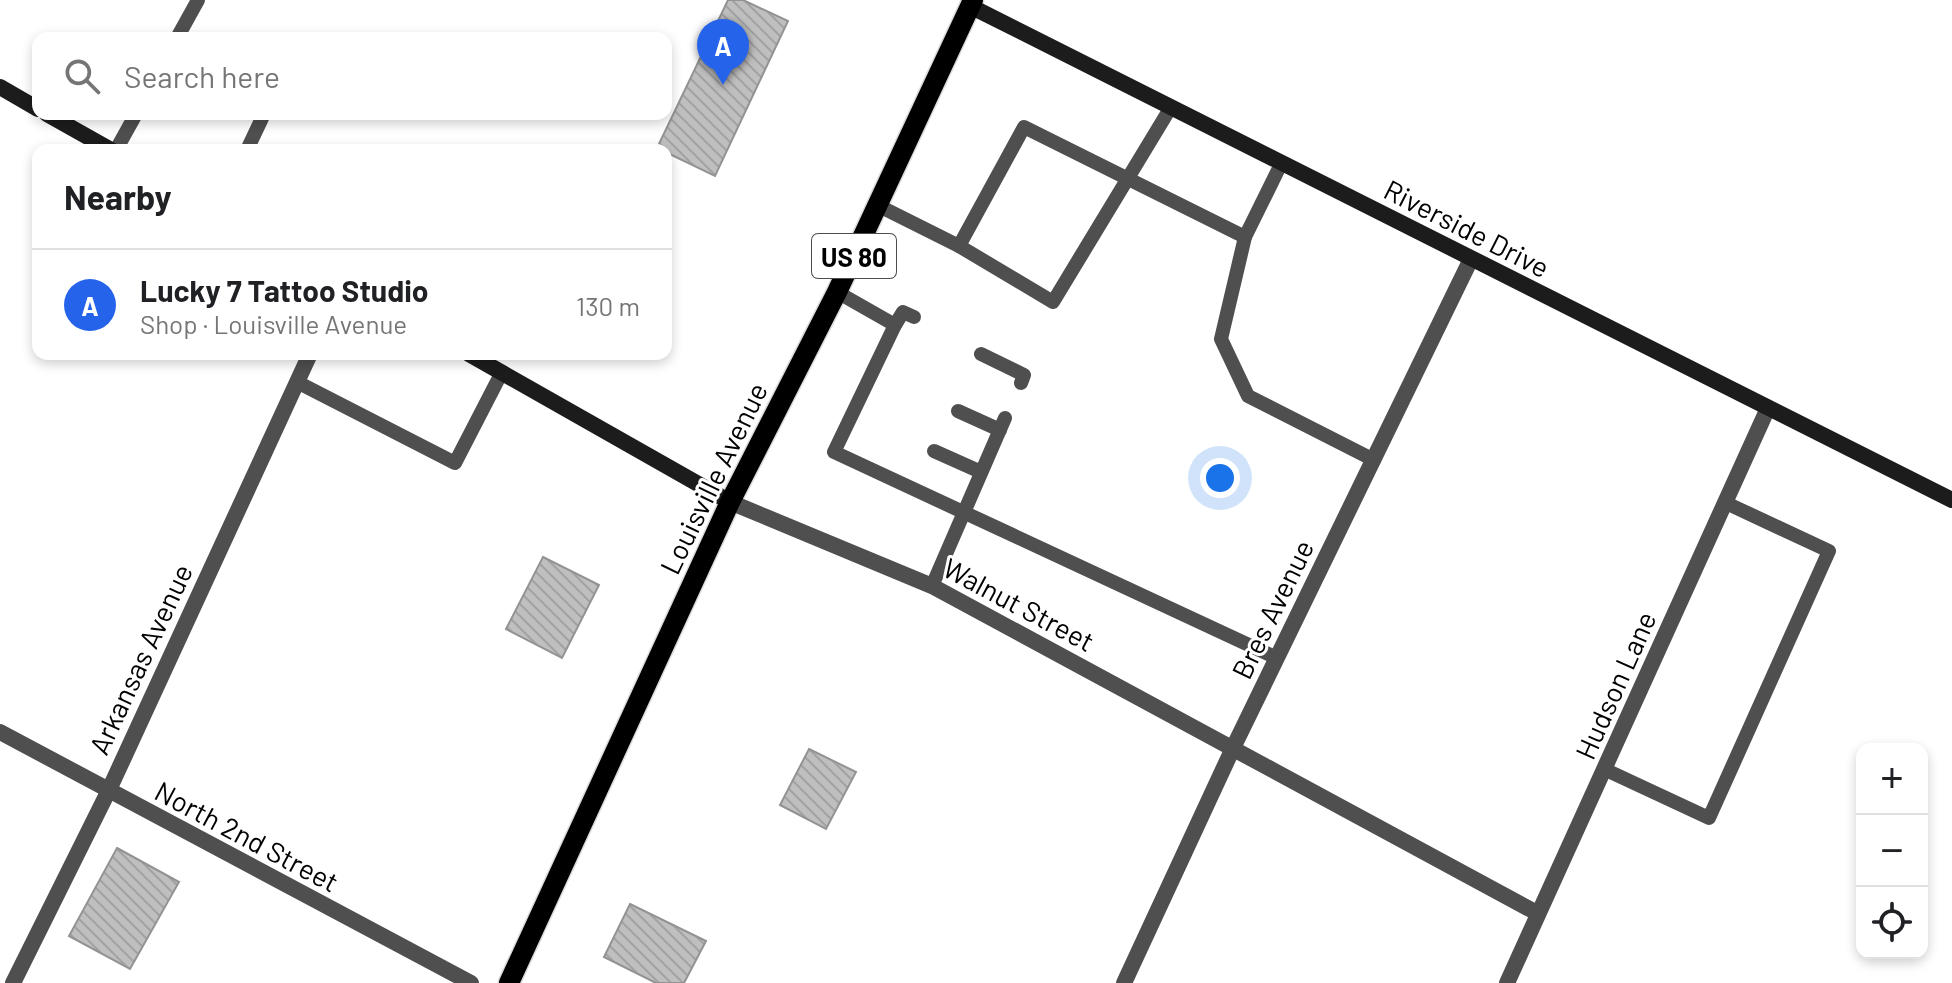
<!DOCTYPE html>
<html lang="en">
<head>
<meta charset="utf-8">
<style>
	:root { --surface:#fff; --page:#f6f6f6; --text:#202124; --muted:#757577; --line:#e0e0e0; --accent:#2563eb }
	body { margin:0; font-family:Barlow,sans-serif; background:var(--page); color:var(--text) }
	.controls { position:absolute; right:24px; bottom:24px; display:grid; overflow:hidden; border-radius:16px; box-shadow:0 4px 12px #0003 }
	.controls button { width:72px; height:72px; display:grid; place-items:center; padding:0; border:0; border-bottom:2px solid var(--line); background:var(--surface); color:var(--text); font:40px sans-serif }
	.you { position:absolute; left:1220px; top:478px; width:28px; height:28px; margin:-20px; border:6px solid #fff; border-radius:50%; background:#1a73e8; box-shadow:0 0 0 12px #1a73e833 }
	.badge { display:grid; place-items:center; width:52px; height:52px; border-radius:50%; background:var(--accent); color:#fff; font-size:26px; font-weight:700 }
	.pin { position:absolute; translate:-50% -66px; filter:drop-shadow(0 2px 4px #0008) }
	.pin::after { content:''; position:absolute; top:42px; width:28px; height:24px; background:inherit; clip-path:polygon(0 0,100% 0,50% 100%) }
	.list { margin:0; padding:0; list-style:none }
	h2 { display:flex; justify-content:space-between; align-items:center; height:104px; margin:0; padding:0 32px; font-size:34px }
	h2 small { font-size:26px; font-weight:400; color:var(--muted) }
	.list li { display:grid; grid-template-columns:52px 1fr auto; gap:24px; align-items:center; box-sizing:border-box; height:112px; padding:0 32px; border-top:2px solid var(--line) }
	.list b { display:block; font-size:30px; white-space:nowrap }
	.list p { margin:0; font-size:26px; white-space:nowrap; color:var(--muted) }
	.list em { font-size:26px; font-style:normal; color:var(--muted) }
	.icon { flex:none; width:44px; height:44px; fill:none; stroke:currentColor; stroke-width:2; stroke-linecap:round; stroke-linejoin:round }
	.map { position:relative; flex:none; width:1952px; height:983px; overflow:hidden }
	.search { position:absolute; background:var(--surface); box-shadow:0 4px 12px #0003; left:32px; top:32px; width:640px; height:88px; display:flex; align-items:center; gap:20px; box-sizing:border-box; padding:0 28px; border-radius:16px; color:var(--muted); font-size:30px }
	.panel { position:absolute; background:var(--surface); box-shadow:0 4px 12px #0003; left:32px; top:144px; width:640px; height:216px; border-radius:16px }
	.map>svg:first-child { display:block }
	.building { fill:url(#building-back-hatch); stroke:#939393; stroke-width:2 }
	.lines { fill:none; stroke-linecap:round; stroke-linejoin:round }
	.primary-casing { stroke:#dbdbdb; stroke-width:23 }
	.lane { stroke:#4f4f4f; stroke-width:14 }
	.street { stroke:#4f4f4f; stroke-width:16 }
	.secondary { stroke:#1c1c1c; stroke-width:16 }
	.primary { stroke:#000; stroke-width:20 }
	.labels { text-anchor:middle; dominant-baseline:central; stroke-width:6; stroke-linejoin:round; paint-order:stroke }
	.shield { fill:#fff; stroke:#4c4c4c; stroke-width:2 }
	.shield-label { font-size:26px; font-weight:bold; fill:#000 }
	.street-label { font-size:28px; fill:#000; stroke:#fff }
</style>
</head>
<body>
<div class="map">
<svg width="1952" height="983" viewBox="0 0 1952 983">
	<defs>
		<pattern id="building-back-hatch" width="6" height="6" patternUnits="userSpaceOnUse" patternTransform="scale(2)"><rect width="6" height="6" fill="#bfbfbf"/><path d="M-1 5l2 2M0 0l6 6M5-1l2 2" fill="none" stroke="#a2a2a2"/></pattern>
	</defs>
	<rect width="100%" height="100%" fill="#fff"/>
	<!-- building -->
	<g class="building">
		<polygon points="728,0 743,0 788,21 715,176 657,148"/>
		<polygon points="543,557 599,585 562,658 506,629"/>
		<polygon points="809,749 856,772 826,829 780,805"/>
		<polygon points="117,848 179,882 130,969 69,936"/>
		<polygon points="630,904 706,941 684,983 656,983 604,957"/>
	</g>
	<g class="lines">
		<!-- primary casing -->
		<g class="primary-casing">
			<polyline id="primary" points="509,983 730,502 837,292 973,0"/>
		</g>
		<!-- lane -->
		<g class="lane">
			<polyline points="177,38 198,0"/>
			<polyline points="1171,107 1053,302 959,246 1024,127 1245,237 1221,339 1248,396 1374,460"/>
			<polyline points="116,150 136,114"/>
			<polyline points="247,150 264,114"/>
			<polyline points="877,205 959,246"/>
			<polyline points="1245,237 1281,164"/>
			<polyline points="837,292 895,325 834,452 1277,658"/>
			<polyline points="895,325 903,312 914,317"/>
			<polyline points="981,354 1024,375 1021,383"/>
			<polyline points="297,382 455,463 502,372"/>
			<polyline points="958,411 1000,430"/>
			<polyline points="934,451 981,472"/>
			<polyline points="932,586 1005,418"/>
			<polyline points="1606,770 1709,818 1829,551 1726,503"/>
		</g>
		<!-- street -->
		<g class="street">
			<polyline points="730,502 932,586 1537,913"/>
			<polyline points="0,732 471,983"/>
			<polyline points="13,983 108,792 310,354"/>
			<polyline points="1124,983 1233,748 1471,259"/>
			<polyline points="1507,983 1768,408"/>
		</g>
		<!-- secondary -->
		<g class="secondary">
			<polyline points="970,6 1952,500"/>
			<polyline points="0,87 38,109"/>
			<polyline points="47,114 111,150"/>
			<polyline points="469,354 730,502"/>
		</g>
		<!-- primary -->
		<use href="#primary" class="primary"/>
	</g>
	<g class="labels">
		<!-- shield labels -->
		<rect class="shield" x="812" y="234" width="84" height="44" rx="6"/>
		<g class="shield-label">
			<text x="854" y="256">US 80</text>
		</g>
		<!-- street labels -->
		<g class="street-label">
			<text transform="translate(1467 228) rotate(27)">Riverside Drive</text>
			<text transform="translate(713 478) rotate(-64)">Louisville Avenue</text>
			<text transform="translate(1019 604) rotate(28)">Walnut Street</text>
			<text transform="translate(1272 609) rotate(-64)">Bres Avenue</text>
			<text transform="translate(140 659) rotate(-65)">Arkansas Avenue</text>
			<text transform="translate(1615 685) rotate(-66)">Hudson Lane</text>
			<text transform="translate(247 836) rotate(28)">North 2nd Street</text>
		</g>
	</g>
</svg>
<div class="controls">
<button>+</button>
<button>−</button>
<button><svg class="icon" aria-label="locate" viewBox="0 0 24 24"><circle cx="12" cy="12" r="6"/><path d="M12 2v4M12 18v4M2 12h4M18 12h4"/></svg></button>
</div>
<div class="you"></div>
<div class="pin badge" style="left:723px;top:85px">A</div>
<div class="search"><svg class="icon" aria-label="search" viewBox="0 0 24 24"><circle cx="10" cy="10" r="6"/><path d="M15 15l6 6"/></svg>Search here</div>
<section class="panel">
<h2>Nearby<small></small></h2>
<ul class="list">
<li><span class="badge">A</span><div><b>Lucky 7 Tattoo Studio</b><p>Shop · Louisville Avenue</p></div><em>130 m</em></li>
</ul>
</section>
</div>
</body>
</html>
